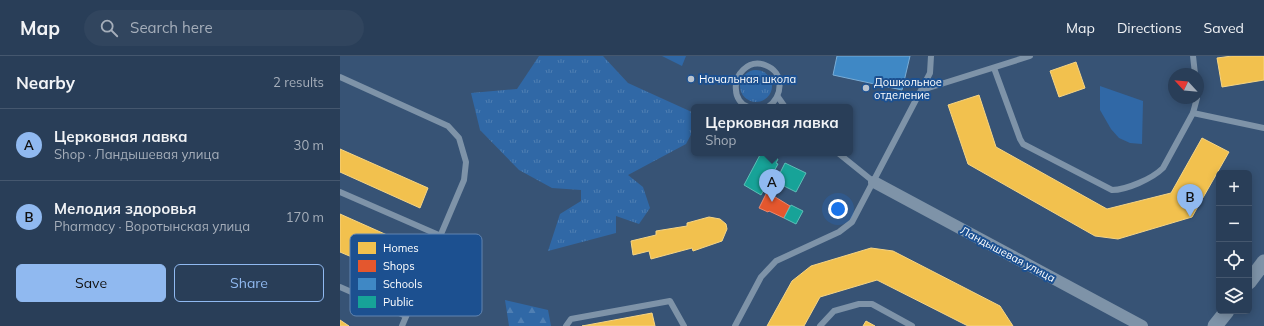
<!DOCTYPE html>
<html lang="en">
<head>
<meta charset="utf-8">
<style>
	:root { --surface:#293e58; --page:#31455e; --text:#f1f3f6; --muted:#a5aeba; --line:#45576e; --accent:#90b9f0 }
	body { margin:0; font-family:Mulish,sans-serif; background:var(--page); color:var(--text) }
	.controls { position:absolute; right:12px; bottom:12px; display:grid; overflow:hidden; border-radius:6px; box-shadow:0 2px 10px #0003 }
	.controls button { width:36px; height:36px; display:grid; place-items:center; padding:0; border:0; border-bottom:1px solid var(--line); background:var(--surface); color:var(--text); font:20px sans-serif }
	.compass { position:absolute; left:828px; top:12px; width:36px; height:36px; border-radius:50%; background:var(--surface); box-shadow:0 2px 10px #0003; rotate:296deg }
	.you { position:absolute; left:498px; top:153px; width:14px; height:14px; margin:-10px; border:3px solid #fff; border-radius:50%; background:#1a73e8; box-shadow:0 0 0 6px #1a73e833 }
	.badge { display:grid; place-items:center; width:26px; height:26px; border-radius:50%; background:var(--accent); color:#111; font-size:13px; font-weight:700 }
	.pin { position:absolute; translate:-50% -33px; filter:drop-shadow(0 1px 2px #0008) }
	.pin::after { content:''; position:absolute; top:21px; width:14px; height:12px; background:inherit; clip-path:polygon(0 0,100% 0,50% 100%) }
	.popup { position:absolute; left:351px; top:48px; width:162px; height:52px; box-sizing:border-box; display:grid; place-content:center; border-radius:6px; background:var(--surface); filter:drop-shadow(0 1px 3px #0005); font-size:13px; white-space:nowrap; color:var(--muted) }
	.popup b { font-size:15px; color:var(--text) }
	.popup::after { content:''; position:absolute; left:50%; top:100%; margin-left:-8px; border:8px solid transparent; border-top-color:var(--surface) }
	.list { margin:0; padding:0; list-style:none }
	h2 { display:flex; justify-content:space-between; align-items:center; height:52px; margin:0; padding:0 16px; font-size:17px }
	h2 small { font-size:13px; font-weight:400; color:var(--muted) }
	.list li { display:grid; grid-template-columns:26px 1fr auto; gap:12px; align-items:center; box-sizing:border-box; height:72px; padding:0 16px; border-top:1px solid var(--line) }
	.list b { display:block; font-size:15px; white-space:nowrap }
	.list p { margin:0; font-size:13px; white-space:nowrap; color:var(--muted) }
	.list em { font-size:13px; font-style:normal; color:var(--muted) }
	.actions { display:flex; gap:8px; padding:12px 16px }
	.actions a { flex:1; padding:9px 0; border:1px solid var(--accent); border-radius:6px; text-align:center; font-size:14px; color:var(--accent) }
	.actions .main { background:var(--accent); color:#111 }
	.icon { flex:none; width:22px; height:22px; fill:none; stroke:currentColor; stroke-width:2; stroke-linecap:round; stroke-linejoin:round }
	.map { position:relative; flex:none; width:924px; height:270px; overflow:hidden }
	header { display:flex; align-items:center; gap:24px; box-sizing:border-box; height:56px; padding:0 20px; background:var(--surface); border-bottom:1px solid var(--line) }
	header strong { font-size:19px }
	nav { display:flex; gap:22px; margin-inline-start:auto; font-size:14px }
	.search { width:280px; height:36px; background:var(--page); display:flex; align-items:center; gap:10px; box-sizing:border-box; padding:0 14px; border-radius:22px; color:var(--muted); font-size:15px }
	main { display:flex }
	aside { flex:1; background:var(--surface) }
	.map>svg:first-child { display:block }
	.grass { fill:url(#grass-tufts) }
	.forest { fill:url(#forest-firs) }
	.park { fill:#3068a6 }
	.homes { fill:#f2c14e; stroke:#f6d483 }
	.shops { fill:#e4572e; stroke:#ec896d }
	.schools { fill:#3f88c5; stroke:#79acd6 }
	.public { fill:#17a398; stroke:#5dbfb7 }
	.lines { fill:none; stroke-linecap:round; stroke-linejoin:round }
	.service { stroke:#7e93a8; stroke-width:6 }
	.minor { stroke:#7e93a8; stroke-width:12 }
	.tertiary { stroke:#7e93a8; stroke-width:15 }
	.poi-dot { fill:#b9c3cf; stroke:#1c5090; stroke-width:1.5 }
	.labels { text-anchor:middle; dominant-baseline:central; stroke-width:4; stroke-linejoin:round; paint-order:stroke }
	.poi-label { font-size:11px; fill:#fff; stroke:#1c5090; text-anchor:start }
	.street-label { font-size:11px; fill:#fff; stroke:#1c5090 }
	.key { fill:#1c5090; stroke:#6084b1; stroke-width:1 }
	.key-label { font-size:11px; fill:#fff }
</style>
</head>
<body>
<header>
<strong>Map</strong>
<div class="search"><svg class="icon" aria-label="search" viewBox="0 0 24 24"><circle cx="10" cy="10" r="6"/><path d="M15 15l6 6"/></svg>Search here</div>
<nav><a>Map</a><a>Directions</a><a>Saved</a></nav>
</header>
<main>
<aside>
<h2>Nearby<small>2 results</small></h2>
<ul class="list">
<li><span class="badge">A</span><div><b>Церковная лавка</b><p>Shop · Ландышевая улица</p></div><em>30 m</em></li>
<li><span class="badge">B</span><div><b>Мелодия здоровья</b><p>Pharmacy · Воротынская улица</p></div><em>170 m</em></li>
</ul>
<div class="actions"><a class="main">Save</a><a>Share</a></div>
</aside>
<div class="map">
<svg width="924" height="270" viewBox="0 0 924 270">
	<defs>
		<pattern id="grass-tufts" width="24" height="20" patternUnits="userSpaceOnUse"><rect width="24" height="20" fill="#3068a6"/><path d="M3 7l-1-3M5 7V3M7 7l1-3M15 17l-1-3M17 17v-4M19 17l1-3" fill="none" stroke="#4f7fb3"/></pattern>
		<pattern id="forest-firs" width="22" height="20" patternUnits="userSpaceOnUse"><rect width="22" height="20" fill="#3068a6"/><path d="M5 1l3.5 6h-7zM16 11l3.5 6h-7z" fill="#4f7fb3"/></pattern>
	</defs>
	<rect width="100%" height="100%" fill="#375375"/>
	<!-- grass -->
	<g class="grass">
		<polygon points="199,0 263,0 288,27 354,57 354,73 346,88 288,119 303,131 310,152 299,168 276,160 276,177 208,195 220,158 241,145 241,134 212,132 179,114 140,74 131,37 177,33"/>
		<circle cx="416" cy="30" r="16"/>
	</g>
	<!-- forest -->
	<polygon class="forest" points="165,244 208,254 211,270 169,270"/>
	<!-- park -->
	<g class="park">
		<polygon points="322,0 346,0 342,10"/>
		<polygon points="760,30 803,45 802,88 790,87 779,82 771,73 760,54"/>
	</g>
	<!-- homes -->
	<g class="homes">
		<polygon points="892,0 924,0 924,24 882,31 877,2"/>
		<polygon points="736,6 745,32 719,41 710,15"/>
		<polygon points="639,39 656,91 767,153 831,137 862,82 889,96 852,161 778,183 755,180 628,108 608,49"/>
		<polygon points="0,93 88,132 80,152 0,116"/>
		<polygon points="0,158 65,187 52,218 0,196"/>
		<polygon points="369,161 380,163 386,168 387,173 382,185 353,195 352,192 311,203 309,195 293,199 291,185 316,179 316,175 347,170 347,167"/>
		<polygon points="531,192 553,195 660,250 673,270 628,270 537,224 480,241 464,270 427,270 452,225 471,210"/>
		<polygon points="105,207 127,215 118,240 95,232"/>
		<polygon points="312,257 315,270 242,270"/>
		<polygon points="0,264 9,270 0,270"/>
		<polygon points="526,265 535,270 523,270"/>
	</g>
	<!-- shops -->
	<polygon class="shops" points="427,136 450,150 444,162 429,155 428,156 419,152"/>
	<!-- schools -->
	<polygon class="schools" points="497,0 570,0 562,34 493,19"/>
	<!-- public -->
	<g class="public">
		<polygon points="421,97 435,97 433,100 438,103 436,107 438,108 421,139 404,129"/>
		<polygon points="445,107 466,117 456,136 442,129 439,134 433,131"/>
		<polygon points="451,149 463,155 456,168 444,162"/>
	</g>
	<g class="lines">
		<!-- service -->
		<g class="service">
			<polyline points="853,0 855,18"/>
			<path d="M654,12L680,83L683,88L772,134C786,134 812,123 823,112L853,57L857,42"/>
			<polyline points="0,21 108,70 119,82 126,106 124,124 62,270"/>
			<polyline points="582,34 690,0"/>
			<polyline points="438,41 445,51"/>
			<path d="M408,51C401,49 396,41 396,34C394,19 408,3 425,9C445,16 443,40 428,51"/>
			<polyline points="853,57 924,72"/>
			<polyline points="498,97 534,126"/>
			<polyline points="0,136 101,180"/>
			<polyline points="0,231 66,260"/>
			<polyline points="226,270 231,263 330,245 344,270"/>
			<polyline points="395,270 421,221 436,205 499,176 512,166 590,17 591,0"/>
			<polyline points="480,270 494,255 519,248 532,248 572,270"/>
		</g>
		<!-- minor -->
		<polyline class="minor" points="534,126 802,270"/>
		<!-- tertiary -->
		<g class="tertiary">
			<polyline points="909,226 924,206"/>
			<polyline points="875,270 887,255"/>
		</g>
	</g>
	<!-- markers -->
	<g class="poi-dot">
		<circle cx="351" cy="23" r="4"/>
		<circle cx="526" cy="32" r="4"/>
	</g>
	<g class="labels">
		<!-- poi labels -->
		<g class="poi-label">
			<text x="359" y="23">Начальная школа</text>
			<text x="534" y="26">Дошкольное<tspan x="534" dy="13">отделение</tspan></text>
		</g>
		<!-- street labels -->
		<g class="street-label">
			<text transform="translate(668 198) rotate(28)">Ландышевая улица</text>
		</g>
	</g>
	<!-- legend -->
	<rect x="10" y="178" width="132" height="82" rx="6" class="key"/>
	<rect x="18" y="186" width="18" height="12" fill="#f2c14e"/>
	<rect x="18" y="204" width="18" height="12" fill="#e4572e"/>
	<rect x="18" y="222" width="18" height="12" fill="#3f88c5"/>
	<rect x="18" y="240" width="18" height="12" fill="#17a398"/>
	<g class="key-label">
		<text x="43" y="196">Homes</text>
		<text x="43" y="214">Shops</text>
		<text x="43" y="232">Schools</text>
		<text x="43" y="250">Public</text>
	</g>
</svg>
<div class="controls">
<button>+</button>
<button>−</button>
<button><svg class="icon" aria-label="locate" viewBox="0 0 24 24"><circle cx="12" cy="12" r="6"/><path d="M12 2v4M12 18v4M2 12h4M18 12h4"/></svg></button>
<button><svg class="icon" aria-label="layers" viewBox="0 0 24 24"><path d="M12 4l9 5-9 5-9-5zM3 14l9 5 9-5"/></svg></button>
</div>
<svg class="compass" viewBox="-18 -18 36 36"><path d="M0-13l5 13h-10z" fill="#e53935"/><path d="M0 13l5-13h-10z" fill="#a5aeba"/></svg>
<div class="you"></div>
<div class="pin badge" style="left:432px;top:146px">A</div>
<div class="popup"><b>Церковная лавка</b>Shop</div>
<div class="pin badge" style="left:850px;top:161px">B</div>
</div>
</main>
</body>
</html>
